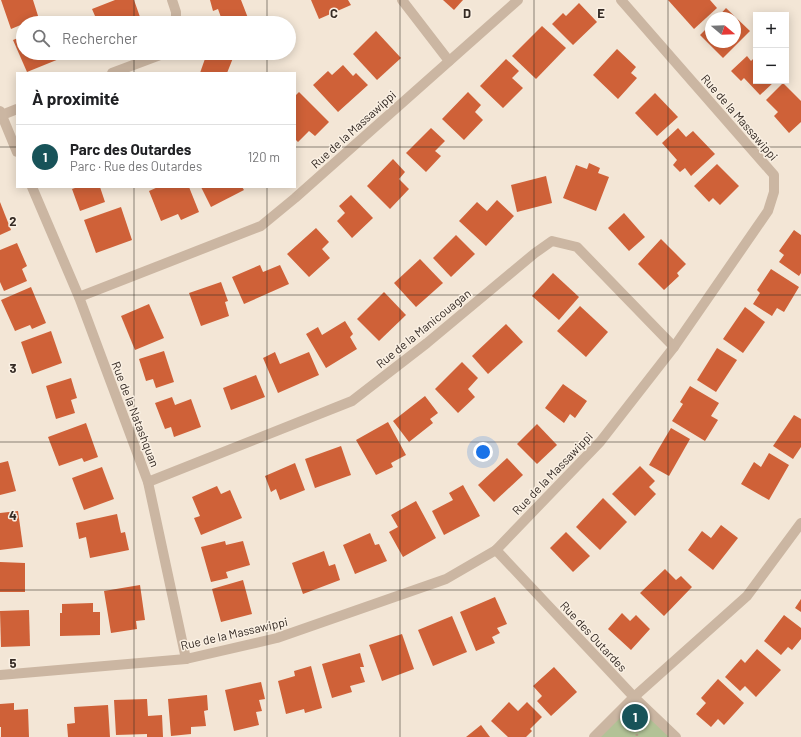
<!DOCTYPE html>
<html lang="fr">
<head>
<meta charset="utf-8">
<style>
	:root { --surface:#fff; --page:#f2f2f2; --text:#202124; --muted:#757577; --line:#e0e0e0; --accent:#185359 }
	body { margin:0; font-family:Barlow,sans-serif; background:var(--page); color:var(--text) }
	.controls { position:absolute; right:12px; top:12px; display:grid; overflow:hidden; border-radius:0px; box-shadow:0 2px 10px #0003 }
	.controls button { width:36px; height:36px; display:grid; place-items:center; padding:0; border:0; border-bottom:1px solid var(--line); background:var(--surface); color:var(--text); font:20px sans-serif }
	.compass { position:absolute; left:705px; top:12px; width:36px; height:36px; border-radius:50%; background:var(--surface); box-shadow:0 2px 10px #0003; rotate:109deg }
	.you { position:absolute; left:483px; top:452px; width:14px; height:14px; margin:-10px; border:3px solid #fff; border-radius:50%; background:#1a73e8; box-shadow:0 0 0 6px #1a73e833 }
	.badge { display:grid; place-items:center; width:26px; height:26px; border-radius:50%; background:var(--accent); color:#fff; font-size:13px; font-weight:700 }
	.pin { position:absolute; translate:-50% -50%; border:2px solid #fff; box-shadow:0 1px 4px #0006 }
	.list { margin:0; padding:0; list-style:none }
	h2 { display:flex; justify-content:space-between; align-items:center; height:52px; margin:0; padding:0 16px; font-size:17px }
	h2 small { font-size:13px; font-weight:400; color:var(--muted) }
	.list li { display:grid; grid-template-columns:26px 1fr auto; gap:12px; align-items:center; box-sizing:border-box; height:64px; padding:0 16px; border-top:1px solid var(--line) }
	.list b { display:block; font-size:15px; white-space:nowrap }
	.list p { margin:0; font-size:13px; white-space:nowrap; color:var(--muted) }
	.list em { font-size:13px; font-style:normal; color:var(--muted) }
	.icon { flex:none; width:22px; height:22px; fill:none; stroke:currentColor; stroke-width:2; stroke-linecap:round; stroke-linejoin:round }
	.map { position:relative; flex:none; width:801px; height:737px; overflow:hidden }
	.search { position:absolute; background:var(--surface); box-shadow:0 2px 10px #0003; left:16px; top:16px; width:280px; height:44px; display:flex; align-items:center; gap:10px; box-sizing:border-box; padding:0 14px; border-radius:22px; color:var(--muted); font-size:15px }
	.panel { position:absolute; background:var(--surface); box-shadow:0 2px 10px #0003; left:16px; top:72px; width:280px; height:116px; border-radius:0px }
	.map>svg:first-child { display:block }
	.green { fill:#b2c296 }
	.building { fill:#cf6138 }
	.lines { fill:none; stroke-linecap:round; stroke-linejoin:round }
	.path { stroke:#b7a08c; stroke-width:2.5; stroke-dasharray:2 2; stroke-linecap:butt }
	.minor { stroke:#cbb6a2; stroke-width:10 }
	.grid { fill:none; stroke:#352b25; stroke-width:1; stroke-opacity:0.55 }
	.labels { text-anchor:middle; dominant-baseline:central; stroke-width:3; stroke-linejoin:round; paint-order:stroke }
	.street-label { font-size:12px; fill:#352b25; stroke:#faf0e3 }
	.grid-label { font-size:13px; text-anchor:middle; font-weight:bold; fill:#352b25; stroke:#faf0e3; stroke-width:3; stroke-linejoin:round; paint-order:stroke }
</style>
</head>
<body>
<div class="map">
<svg width="801" height="737" viewBox="0 0 801 737">
	<rect width="100%" height="100%" fill="#f3e6d6"/>
	<!-- green -->
	<polygon class="green" points="634,697 676,737 594,737"/>
	<!-- building -->
	<g class="building">
		<polygon points="1,0 33,0 39,19 27,23 23,23 23,24 11,29"/>
		<polygon points="115,0 134,0 140,17 134,19 135,23 98,23 92,9"/>
		<polygon points="210,0 241,0 248,18 235,23 223,23 218,9 213,11"/>
		<polygon points="311,0 348,0 351,5 319,19"/>
		<polygon points="443,0 463,0 454,10"/>
		<polygon points="668,0 710,0 717,8 694,29"/>
		<polygon points="579,3 597,22 573,45 552,24 563,13 566,16"/>
		<polygon points="726,8 750,31 723,58 700,35 711,24 711,42 735,42 735,18 717,18"/>
		<polygon points="542,26 566,48 536,79 512,56"/>
		<polygon points="376,31 401,58 377,80 353,54"/>
		<polygon points="23,36 23,53 57,53 59,59 27,72 13,40"/>
		<polygon points="617,49 636,67 631,73 637,78 618,99 593,75"/>
		<polygon points="207,53 235,53 227,73 200,73"/>
		<polygon points="747,56 751,61 756,56 756,81 775,81 760,95 744,78 741,81 731,71"/>
		<polygon points="506,59 519,71 512,78 523,88 503,108 480,86"/>
		<polygon points="343,65 353,76 356,73 368,85 338,112 313,85 328,71 332,75"/>
		<polygon points="783,83 801,101 801,122 789,133 774,116 778,112 766,100"/>
		<polygon points="299,92 329,122 315,136 309,131 298,142 295,139 295,96"/>
		<polygon points="468,92 481,105 475,112 483,120 464,140 442,119"/>
		<polygon points="655,93 678,117 657,136 635,113"/>
		<polygon points="431,128 445,141 435,151 441,156 426,172 406,153"/>
		<polygon points="678,128 686,137 693,131 715,154 691,176 685,168 680,172 673,165 677,160 662,143"/>
		<polygon points="393,159 405,172 399,179 409,189 390,209 367,186"/>
		<polygon points="589,163 600,168 598,173 609,177 596,211 563,198 576,165 587,169"/>
		<polygon points="717,164 739,186 720,205 713,198 709,202 694,186"/>
		<polygon points="546,176 552,203 517,212 511,185"/>
		<polygon points="75,187 100,187 105,202 80,211 72,189 75,188"/>
		<polygon points="158,187 189,187 199,212 181,220 178,214 161,221 149,191"/>
		<polygon points="201,187 242,187 244,190 211,207"/>
		<polygon points="351,195 373,218 352,238 337,221 345,213 339,206"/>
		<polygon points="497,200 514,216 486,246 459,221 477,202 487,211"/>
		<polygon points="0,202 11,230 0,235"/>
		<polygon points="121,207 132,240 96,253 84,220"/>
		<polygon points="624,213 645,237 629,251 608,228"/>
		<polygon points="316,228 329,242 322,249 330,258 309,277 287,254"/>
		<polygon points="794,230 801,235 801,273 799,276 779,262 784,255 779,251"/>
		<polygon points="456,235 475,254 451,277 433,258"/>
		<polygon points="661,239 686,264 677,273 679,276 664,290 638,264"/>
		<polygon points="17,243 27,266 22,269 27,281 4,291 0,282 0,250"/>
		<polygon points="420,259 443,283 416,307 394,283"/>
		<polygon points="260,265 263,272 280,265 289,284 244,304 232,277"/>
		<polygon points="771,269 799,287 784,312 777,308 772,316 753,304 760,293 757,290"/>
		<polygon points="553,273 579,297 559,320 532,296"/>
		<polygon points="221,282 228,301 225,302 229,316 201,326 189,293"/>
		<polygon points="31,287 46,323 32,329 30,325 15,331 1,300"/>
		<polygon points="384,292 406,315 379,341 357,319"/>
		<polygon points="149,304 164,338 135,350 121,316"/>
		<polygon points="580,306 608,332 586,357 557,331"/>
		<polygon points="745,307 765,322 743,353 723,339"/>
		<polygon points="345,321 353,334 350,337 357,349 326,368 306,334 318,327 322,335"/>
		<polygon points="506,324 523,342 488,374 472,356"/>
		<polygon points="51,331 62,363 32,374 21,342"/>
		<polygon points="717,348 737,360 716,392 697,380"/>
		<polygon points="164,351 174,382 156,388 153,379 146,381 139,359"/>
		<polygon points="275,352 280,364 309,352 319,375 278,393 263,358"/>
		<polygon points="462,362 478,378 468,389 475,397 458,413 435,389"/>
		<polygon points="256,375 265,397 231,410 223,388"/>
		<polygon points="71,378 77,398 71,400 75,413 56,419 46,386"/>
		<polygon points="563,384 587,401 575,418 570,414 564,423 545,408"/>
		<polygon points="690,386 719,403 711,416 718,420 705,441 672,421 683,404 680,402"/>
		<polygon points="425,396 438,413 430,419 433,423 409,442 393,421"/>
		<polygon points="172,397 175,405 191,399 201,427 174,437 171,427 165,429 155,403"/>
		<polygon points="794,415 801,419 801,447 793,459 773,446"/>
		<polygon points="388,422 406,455 391,463 393,467 376,475 356,440"/>
		<polygon points="86,423 98,457 84,462 82,458 59,466 48,437"/>
		<polygon points="537,424 557,445 537,464 517,444"/>
		<polygon points="671,428 690,439 669,476 649,465"/>
		<polygon points="341,446 351,475 315,488 305,459"/>
		<polygon points="769,453 789,465 769,500 741,484 754,462 761,467"/>
		<polygon points="507,458 523,475 494,502 478,485"/>
		<polygon points="8,461 16,491 0,495 0,463"/>
		<polygon points="295,463 305,490 280,500 276,489 271,492 265,476"/>
		<polygon points="640,466 655,481 649,487 656,494 635,516 612,494"/>
		<polygon points="102,467 114,499 84,510 72,478"/>
		<polygon points="463,485 480,516 444,535 432,511 453,500 449,493"/>
		<polygon points="217,486 221,494 230,490 242,518 201,535 194,518 200,516 192,497"/>
		<polygon points="603,498 627,522 600,550 576,527"/>
		<polygon points="416,501 436,538 403,557 389,532 398,527 391,515"/>
		<polygon points="18,511 23,547 0,550 0,513"/>
		<polygon points="117,514 121,533 125,532 129,550 90,558 86,537 79,539 76,523"/>
		<polygon points="721,525 738,538 713,570 688,550 702,531 711,538"/>
		<polygon points="566,532 590,556 573,572 550,548"/>
		<polygon points="370,533 375,545 379,544 387,561 355,574 343,545"/>
		<polygon points="225,541 226,545 243,541 250,565 226,572 228,578 211,582 201,547"/>
		<polygon points="324,551 329,566 335,564 340,580 303,594 292,563"/>
		<polygon points="0,562 25,563 25,592 0,592"/>
		<polygon points="665,569 676,580 681,576 692,587 664,616 640,593"/>
		<polygon points="243,580 252,614 221,622 212,589"/>
		<polygon points="140,585 145,620 136,621 137,629 111,633 104,591"/>
		<polygon points="495,597 507,624 497,628 500,633 492,637 495,643 476,651 460,612"/>
		<polygon points="801,599 801,612 795,608"/>
		<polygon points="93,603 93,612 100,612 100,635 60,636 60,613 62,613 62,604"/>
		<polygon points="29,610 30,646 1,647 0,611"/>
		<polygon points="622,613 630,621 636,615 650,629 631,650 608,629"/>
		<polygon points="784,615 801,628 801,639 792,650 788,647 781,655 764,641"/>
		<polygon points="452,616 467,652 433,666 418,630"/>
		<polygon points="402,634 414,669 382,681 369,645"/>
		<polygon points="757,649 781,670 756,697 745,686 740,691 725,677 741,659 745,663"/>
		<polygon points="360,653 364,667 360,667 365,682 350,686 352,692 332,698 322,664"/>
		<polygon points="311,666 322,708 305,713 304,709 286,714 278,681 295,676 294,671"/>
		<polygon points="554,667 577,692 551,716 537,701 542,696 533,686"/>
		<polygon points="718,679 744,703 724,725 718,719 711,727 696,714 706,703 701,698"/>
		<polygon points="261,682 265,699 259,700 262,711 256,712 259,725 234,731 225,690"/>
		<polygon points="207,695 208,710 204,711 206,726 191,727 191,734 171,736 168,699"/>
		<polygon points="147,699 148,716 162,715 163,737 147,737 147,734 116,735 114,700"/>
		<polygon points="509,702 518,711 527,702 542,717 530,729 532,731 526,737 508,737 491,721"/>
		<polygon points="14,703 14,710 28,709 29,737 1,737 1,727 0,727 0,704"/>
		<polygon points="108,705 110,737 68,737 67,724 75,723 74,707"/>
		<polygon points="481,725 490,737 466,737"/>
	</g>
	<g class="lines">
		<!-- path -->
		<polyline class="path" points="636,718 637,737"/>
		<!-- minor -->
		<g class="minor">
			<polyline points="172,0 176,12 176,23"/>
			<polyline points="402,0 449,61"/>
			<polyline points="112,73 160,55 162,53"/>
			<polyline points="0,111 17,152"/>
			<polyline points="2,115 17,109"/>
			<polyline points="32,187 79,297 148,482 186,659"/>
			<polyline points="79,297 261,226 295,198 518,0"/>
			<polyline points="148,482 352,401 427,343 535,253 552,241 577,247 674,347"/>
			<polyline points="496,550 634,697 676,737"/>
			<polyline points="0,675 186,659 277,638 446,579 496,550 600,442 674,347 768,211 774,192 774,175 621,0"/>
			<polyline points="594,737 634,697 747,596 801,523"/>
		</g>
	</g>
	<!-- grid -->
	<path class="grid" d="M134,0V23M267,0V23M400,0V737M534,0V737M668,0V737M134,53V73M267,53V73M0,147H17M295,147H801M134,187V737M267,187V737M0,295H801M0,442H801M0,590H801"/>
	<g class="labels">
		<!-- street labels -->
		<g class="street-label">
			<text transform="translate(740 117) rotate(49)">Rue de la Massawippi</text>
			<text transform="translate(353 129) rotate(-42)">Rue de la Massawippi</text>
			<text transform="translate(423 328) rotate(-39)">Rue de la Manicouagan</text>
			<text transform="translate(136 414) rotate(69)">Rue de la Natashquan</text>
			<text transform="translate(552 473) rotate(-46)">Rue de la Massawippi</text>
			<text transform="translate(234 633) rotate(-13)">Rue de la Massawippi</text>
			<text transform="translate(594 636) rotate(47)">Rue des Outardes</text>
		</g>
	</g>
	<g class="grid-label">
		<text x="334" y="18">C</text>
		<text x="467" y="18">D</text>
		<text x="601" y="18">E</text>
		<text x="13" y="226">2</text>
		<text x="13" y="373">3</text>
		<text x="13" y="520">4</text>
		<text x="13" y="668">5</text>
	</g>
</svg>
<div class="controls">
<button>+</button>
<button>−</button>
</div>
<svg class="compass" viewBox="-18 -18 36 36"><path d="M0-13l5 13h-10z" fill="#e53935"/><path d="M0 13l5-13h-10z" fill="#757577"/></svg>
<div class="you"></div>
<div class="pin badge" style="left:635px;top:717px">1</div>
<div class="search"><svg class="icon" aria-label="search" viewBox="0 0 24 24"><circle cx="10" cy="10" r="6"/><path d="M15 15l6 6"/></svg>Rechercher</div>
<section class="panel">
<h2>À proximité<small></small></h2>
<ul class="list">
<li><span class="badge">1</span><div><b>Parc des Outardes</b><p>Parc · Rue des Outardes</p></div><em>120 m</em></li>
</ul>
</section>
</div>
</body>
</html>
